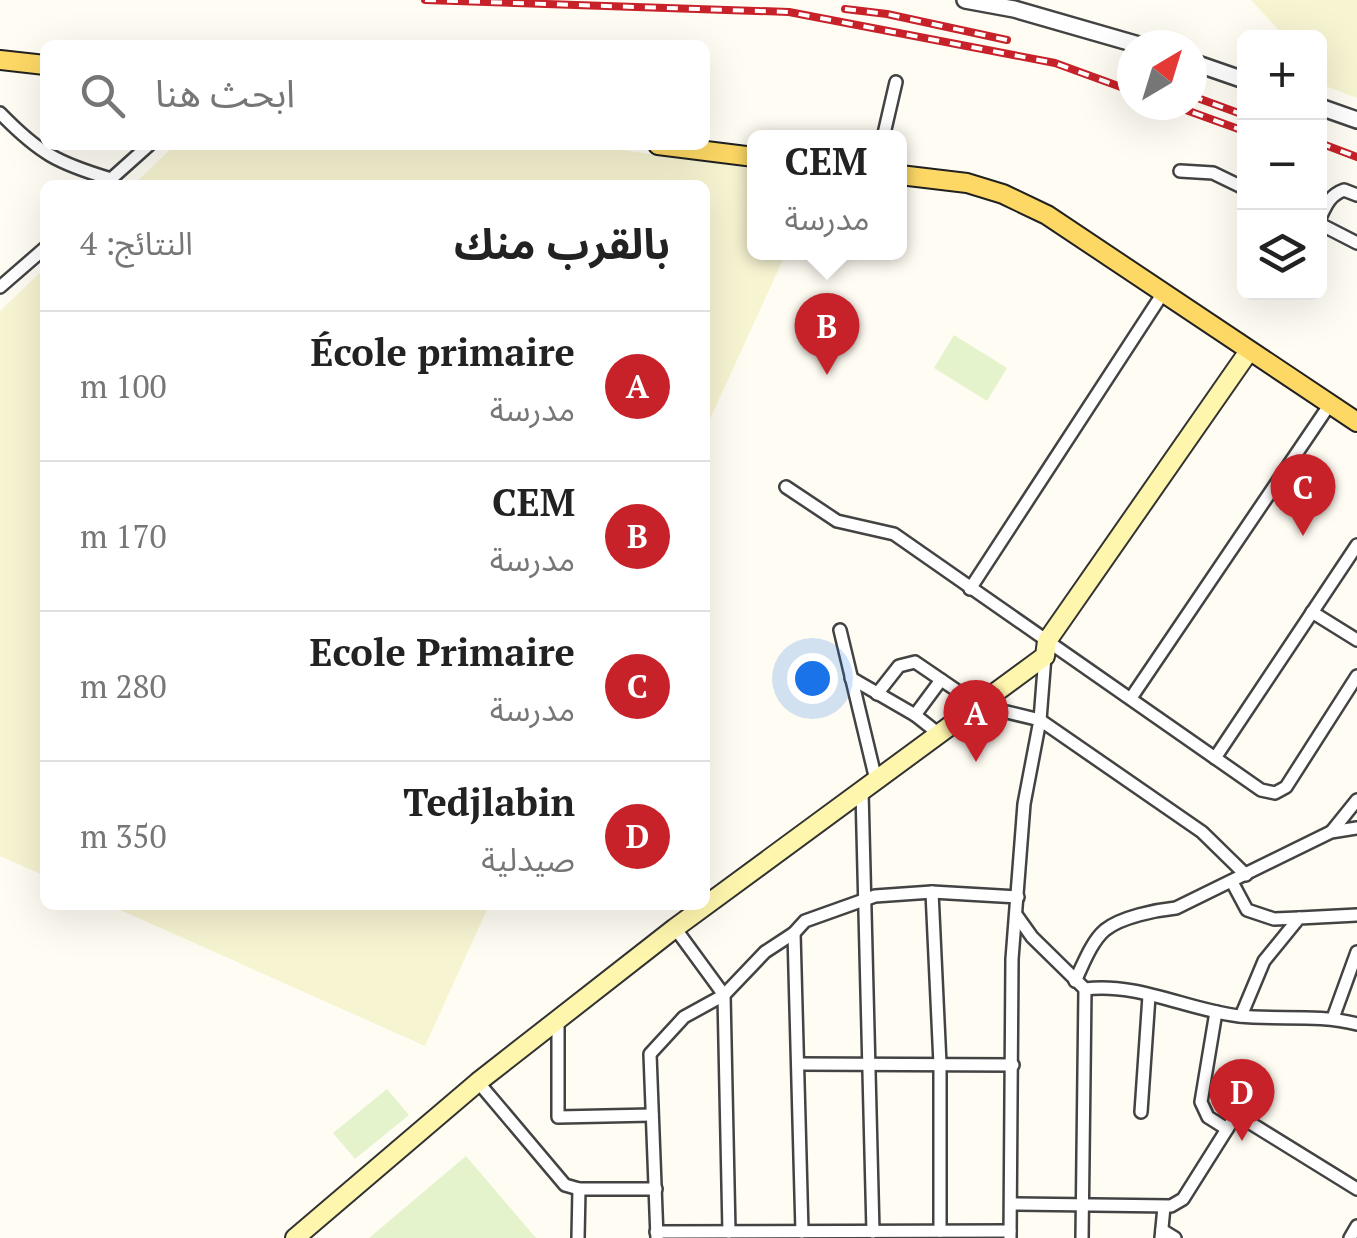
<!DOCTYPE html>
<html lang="ar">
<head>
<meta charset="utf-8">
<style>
	:root { --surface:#fff; --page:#f6f6f6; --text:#222; --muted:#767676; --line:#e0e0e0; --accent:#c72129 }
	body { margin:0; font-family:"PT Serif","Noto Sans Arabic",serif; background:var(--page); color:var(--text); direction:rtl }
	.controls { position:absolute; right:30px; top:30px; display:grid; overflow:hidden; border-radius:15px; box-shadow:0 10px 40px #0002 }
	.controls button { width:90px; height:90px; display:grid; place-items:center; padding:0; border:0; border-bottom:2px solid var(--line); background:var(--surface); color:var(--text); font:50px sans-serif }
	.compass { position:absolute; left:1117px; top:30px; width:90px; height:90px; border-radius:50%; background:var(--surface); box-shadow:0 10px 40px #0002; rotate:38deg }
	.you { position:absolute; left:812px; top:678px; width:35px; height:35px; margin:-25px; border:8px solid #fff; border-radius:50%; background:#1a73e8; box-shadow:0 0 0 15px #1a73e833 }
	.badge { display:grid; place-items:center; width:65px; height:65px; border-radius:50%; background:var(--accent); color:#fff; font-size:32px; font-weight:700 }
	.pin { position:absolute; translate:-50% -82px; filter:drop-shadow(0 2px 5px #0008) }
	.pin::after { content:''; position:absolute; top:52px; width:35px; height:30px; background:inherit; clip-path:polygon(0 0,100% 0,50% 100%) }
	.popup { position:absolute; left:747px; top:130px; width:160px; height:130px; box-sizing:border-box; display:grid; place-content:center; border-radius:15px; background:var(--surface); filter:drop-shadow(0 2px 8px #0005); font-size:32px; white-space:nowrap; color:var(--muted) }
	.popup b { font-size:38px; color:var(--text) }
	.popup::after { content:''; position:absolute; left:50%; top:100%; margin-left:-20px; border:20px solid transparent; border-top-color:var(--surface) }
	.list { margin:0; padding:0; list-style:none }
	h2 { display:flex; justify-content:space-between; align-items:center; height:130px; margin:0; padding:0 40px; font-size:42px }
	h2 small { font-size:32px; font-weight:400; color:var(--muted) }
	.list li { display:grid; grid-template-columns:65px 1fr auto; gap:30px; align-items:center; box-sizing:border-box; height:150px; padding:0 40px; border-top:2px solid var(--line) }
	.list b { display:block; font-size:38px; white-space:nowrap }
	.list p { margin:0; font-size:32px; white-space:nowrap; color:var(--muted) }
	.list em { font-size:32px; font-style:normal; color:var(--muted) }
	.icon { flex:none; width:55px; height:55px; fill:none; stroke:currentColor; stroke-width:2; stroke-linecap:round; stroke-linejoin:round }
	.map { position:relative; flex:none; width:1357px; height:1238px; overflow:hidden; direction:ltr }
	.search { position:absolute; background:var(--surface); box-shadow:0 10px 40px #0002; left:40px; top:40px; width:670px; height:110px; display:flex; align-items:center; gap:25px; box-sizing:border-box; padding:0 35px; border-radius:15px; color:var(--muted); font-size:38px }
	.panel { position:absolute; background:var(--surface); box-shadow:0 10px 40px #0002; left:40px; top:180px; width:670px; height:730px; border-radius:15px; direction:rtl }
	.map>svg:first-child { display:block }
	.farmland { fill:#f7f4d2 }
	.pitch { fill:#e5f3cd }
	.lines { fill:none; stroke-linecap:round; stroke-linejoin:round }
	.minor-casing { stroke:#434343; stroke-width:16 }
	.tertiary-casing { stroke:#434343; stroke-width:20 }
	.secondary-casing { stroke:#323232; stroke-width:22 }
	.primary-casing { stroke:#212121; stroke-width:22 }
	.minor { stroke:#fff; stroke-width:11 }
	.tertiary { stroke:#fff; stroke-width:15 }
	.secondary { stroke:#fff6ae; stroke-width:18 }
	.primary { stroke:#fdd865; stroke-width:18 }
	.rail-casing { stroke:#c72129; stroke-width:8 }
	.rail { stroke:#fff; stroke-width:4; stroke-dasharray:11; stroke-linecap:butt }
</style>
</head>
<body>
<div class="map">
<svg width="1357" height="1238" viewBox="0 0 1357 1238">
	<rect width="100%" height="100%" fill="#fffdf3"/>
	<!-- farmland -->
	<g class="farmland">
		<polygon points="1251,0 1357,0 1357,98 1320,84 1320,38 1285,37"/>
		<polygon points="175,145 587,145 754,169 754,252 786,253 705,430 705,185 133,185"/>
		<polygon points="45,268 45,876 0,856 0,311"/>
		<polygon points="109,905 489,905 425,1046"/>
	</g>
	<!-- pitch -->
	<g class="pitch">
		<polygon points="954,335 1007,368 987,401 934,368"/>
		<polygon points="387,1089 409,1115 355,1159 333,1133"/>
		<polygon points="466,1156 536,1238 369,1238"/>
	</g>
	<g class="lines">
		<!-- minor casing -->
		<g class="minor-casing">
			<g id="minor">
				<path d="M0,113C39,153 57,163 111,179"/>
				<polyline points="883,138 896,82"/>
				<polyline points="1180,171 1213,173 1244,188"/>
				<polyline points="111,179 149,145"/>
				<path d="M1320,218C1326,205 1330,195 1344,190L1357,195"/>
				<polyline points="1320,224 1357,243"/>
				<polyline points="0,287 45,248"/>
				<polyline points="786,487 837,521 894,534 1261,790 1275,793 1286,787 1357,676"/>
				<polyline points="970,589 1163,293"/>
				<polyline points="1312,612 1357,640"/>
				<polyline points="840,630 876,780"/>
				<polyline points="851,678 915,715 939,734"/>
				<polyline points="877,694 899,666 915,662 978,705 1040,720 1202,832 1246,875"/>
				<polyline points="1131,698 1330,404"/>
				<polyline points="915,715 941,680"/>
				<polyline points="1215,758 1357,545"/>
				<polyline points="862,791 873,1232"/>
				<polyline points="1332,831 1357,800"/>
				<polyline points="1232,882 1247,910 1274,919 1299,918"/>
				<polyline points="932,892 940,1064 940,1231"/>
				<path d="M1017,916L1032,937L1085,989C1137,982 1188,1010 1239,1016C1279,1020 1318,1014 1357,1024"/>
				<polyline points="675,928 724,995 729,1232"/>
				<polyline points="794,933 802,1232"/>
				<path d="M1075,981C1083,965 1091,942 1105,930C1121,917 1156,910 1176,908L1331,832L1357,828"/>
				<polyline points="1216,1012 1201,1102 1208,1117 1227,1129"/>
				<polyline points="1241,1016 1264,961 1299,918 1357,915"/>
				<polyline points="1333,1018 1357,952"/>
				<polyline points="558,1021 558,1117 652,1115"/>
				<polyline points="800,1064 1013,1065"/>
				<polyline points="478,1082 565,1185 579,1189 656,1189"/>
				<polyline points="1141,1112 1149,996"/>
				<polyline points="1011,1204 1171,1206 1183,1199 1234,1118 1239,1116 1357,1189"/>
				<polyline points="1162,1230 1175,1238"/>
				<polyline points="656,1232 1010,1231"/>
				<polyline points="578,1238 579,1189"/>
				<polyline points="657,1238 650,1054 684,1017 724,995 765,952 794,933 805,921 875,896 932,892 1018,897"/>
				<polyline points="1010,1238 1012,959 1024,804 1040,720 1045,656"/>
				<polyline points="1082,1238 1085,989"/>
				<polyline points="1161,1238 1164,1207"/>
				<polyline points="1350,1238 1357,1226"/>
			</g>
		</g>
		<!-- tertiary casing -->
		<g class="tertiary-casing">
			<g id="tertiary">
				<polyline points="965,0 1014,9 1139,45"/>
				<polyline points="1192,62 1244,80"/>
				<polyline points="1320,107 1357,120"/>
			</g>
		</g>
		<!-- secondary casing -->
		<g class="secondary-casing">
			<polyline id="secondary" points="295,1238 478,1082 675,928 1045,656 1047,641 1249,351"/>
		</g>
		<!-- primary casing -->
		<g class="primary-casing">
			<g id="primary">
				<polyline points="0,60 45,65"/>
				<polyline points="658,145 754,157"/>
				<polyline points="900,175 967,183 1003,194 1047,215 1357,422"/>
			</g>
		</g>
		<!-- minor -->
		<use href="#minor" class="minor"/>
		<!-- tertiary -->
		<use href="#tertiary" class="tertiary"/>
		<!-- secondary -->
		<use href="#secondary" class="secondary"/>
		<!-- primary -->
		<use href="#primary" class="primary"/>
		<!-- rail casing -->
		<g class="rail-casing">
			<g id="rail">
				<polyline points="425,0 789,12 1055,63 1132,91"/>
				<polyline points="845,9 887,14 1007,40"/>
				<polyline points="1192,96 1244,115"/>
				<polyline points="1172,105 1244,131"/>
				<polyline points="1320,143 1357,157"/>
			</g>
		</g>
		<!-- rail -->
		<use href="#rail" class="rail"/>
	</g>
</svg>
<div class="controls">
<button>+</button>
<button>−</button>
<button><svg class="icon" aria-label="layers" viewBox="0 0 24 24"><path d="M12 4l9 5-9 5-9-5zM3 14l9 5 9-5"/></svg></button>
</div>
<svg class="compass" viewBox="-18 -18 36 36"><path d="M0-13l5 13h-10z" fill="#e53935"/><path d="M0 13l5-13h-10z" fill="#767676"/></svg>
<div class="you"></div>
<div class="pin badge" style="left:976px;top:762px">A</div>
<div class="pin badge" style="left:827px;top:375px">B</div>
<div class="popup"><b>CEM</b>مدرسة</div>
<div class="pin badge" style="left:1303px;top:536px">C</div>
<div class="pin badge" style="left:1242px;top:1141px">D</div>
<div class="search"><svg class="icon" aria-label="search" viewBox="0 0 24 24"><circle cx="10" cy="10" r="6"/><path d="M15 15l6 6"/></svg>ابحث هنا</div>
<section class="panel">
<h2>بالقرب منك<small>النتائج: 4</small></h2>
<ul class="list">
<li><span class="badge">A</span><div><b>École primaire</b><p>مدرسة</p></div><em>100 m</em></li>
<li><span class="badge">B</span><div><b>CEM</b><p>مدرسة</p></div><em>170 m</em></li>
<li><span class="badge">C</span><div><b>Ecole Primaire</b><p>مدرسة</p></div><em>280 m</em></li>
<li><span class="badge">D</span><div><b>Tedjlabin</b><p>صيدلية</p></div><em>350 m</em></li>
</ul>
</section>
</div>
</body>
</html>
